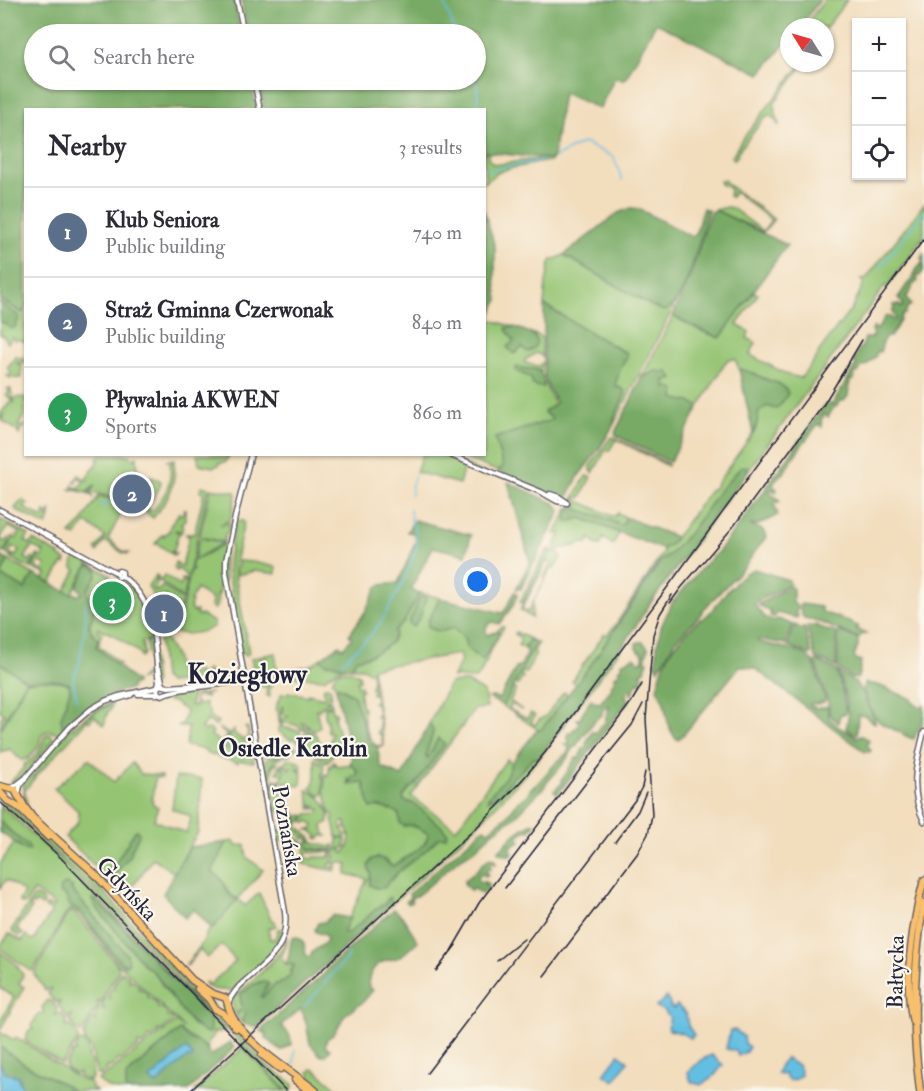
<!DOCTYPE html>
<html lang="en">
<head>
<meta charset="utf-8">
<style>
	:root { --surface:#fff; --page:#f7f7f7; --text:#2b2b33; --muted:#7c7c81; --line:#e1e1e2; --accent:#d93025 }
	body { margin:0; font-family:"IM FELL Double Pica",serif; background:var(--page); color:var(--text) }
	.controls { position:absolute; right:18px; top:18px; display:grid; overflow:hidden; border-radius:0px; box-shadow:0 2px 4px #0004 }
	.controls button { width:54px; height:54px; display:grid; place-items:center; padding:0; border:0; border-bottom:2px solid var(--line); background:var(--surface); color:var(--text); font:30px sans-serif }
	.compass { position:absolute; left:780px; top:18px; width:54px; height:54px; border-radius:50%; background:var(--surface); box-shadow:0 2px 4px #0004; rotate:307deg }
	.you { position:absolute; left:478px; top:582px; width:21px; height:21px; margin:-15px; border:4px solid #fff; border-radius:50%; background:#1a73e8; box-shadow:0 0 0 9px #1a73e833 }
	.badge { display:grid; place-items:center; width:39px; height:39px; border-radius:50%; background:var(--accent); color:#fff; font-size:20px; font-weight:700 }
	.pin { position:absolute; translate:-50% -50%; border:3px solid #fff; box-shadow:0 2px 6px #0006 }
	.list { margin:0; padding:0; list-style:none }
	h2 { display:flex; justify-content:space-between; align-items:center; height:78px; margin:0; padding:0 24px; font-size:26px }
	h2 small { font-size:20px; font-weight:400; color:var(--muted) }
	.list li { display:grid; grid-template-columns:39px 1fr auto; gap:18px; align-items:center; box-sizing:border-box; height:90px; padding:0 24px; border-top:2px solid var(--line) }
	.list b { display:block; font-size:22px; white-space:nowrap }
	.list p { margin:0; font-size:20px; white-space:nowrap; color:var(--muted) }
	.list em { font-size:20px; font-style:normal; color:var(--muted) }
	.icon { flex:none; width:33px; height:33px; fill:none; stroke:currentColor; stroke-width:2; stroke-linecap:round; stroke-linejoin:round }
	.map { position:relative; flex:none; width:924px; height:1091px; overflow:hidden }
	.search { position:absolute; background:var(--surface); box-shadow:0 2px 4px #0004; left:24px; top:24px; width:462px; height:66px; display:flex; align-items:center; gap:15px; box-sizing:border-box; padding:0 21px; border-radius:33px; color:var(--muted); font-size:22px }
	.panel { position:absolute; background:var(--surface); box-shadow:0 2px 4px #0004; left:24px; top:108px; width:462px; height:348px; border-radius:0px }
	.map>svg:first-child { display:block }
	.green { fill:#95c473; stroke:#5c7357; stroke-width:1.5; fill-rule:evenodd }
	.forest { fill:#78aa65; stroke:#4d6650; stroke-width:1.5 }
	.water { fill:#64bfe2; stroke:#43708e; stroke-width:1.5 }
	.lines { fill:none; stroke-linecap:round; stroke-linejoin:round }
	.stream { stroke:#64bfe2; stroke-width:1.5 }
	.minor-casing { stroke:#6b6368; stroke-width:7 }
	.major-casing { stroke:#6b6368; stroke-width:9 }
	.minor { stroke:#fff; stroke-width:4 }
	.major { stroke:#f8bf6c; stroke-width:6 }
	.rail { stroke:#22223b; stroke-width:1.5 }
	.labels { text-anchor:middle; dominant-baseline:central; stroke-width:4.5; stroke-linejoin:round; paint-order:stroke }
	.street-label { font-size:22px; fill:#22223b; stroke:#fbf7ec }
	.neighbourhood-label { font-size:24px; font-weight:bold; fill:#22223b; stroke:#fbf7ec }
	.quarter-label { font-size:26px; font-weight:bold; fill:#22223b; stroke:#fbf7ec }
</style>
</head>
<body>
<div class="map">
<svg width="924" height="1091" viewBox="0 0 924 1091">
	<rect width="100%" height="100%" fill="#fbf7ec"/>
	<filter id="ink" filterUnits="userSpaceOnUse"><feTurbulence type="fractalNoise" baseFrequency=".0167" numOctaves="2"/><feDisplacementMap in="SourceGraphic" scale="12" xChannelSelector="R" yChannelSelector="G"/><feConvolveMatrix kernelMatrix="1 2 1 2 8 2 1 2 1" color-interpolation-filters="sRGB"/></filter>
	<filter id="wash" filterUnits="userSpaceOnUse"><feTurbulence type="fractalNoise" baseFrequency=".008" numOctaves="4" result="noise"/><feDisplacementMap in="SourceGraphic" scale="24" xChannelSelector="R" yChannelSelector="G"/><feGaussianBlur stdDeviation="1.35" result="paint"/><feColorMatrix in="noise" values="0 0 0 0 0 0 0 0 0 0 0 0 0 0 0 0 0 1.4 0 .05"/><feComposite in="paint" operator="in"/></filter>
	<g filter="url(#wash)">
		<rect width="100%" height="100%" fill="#f2ddbd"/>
		<!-- green -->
		<g class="green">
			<polygon points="825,0 847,0 825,29 825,27 803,27"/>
			<path d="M802,63H805L775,102C772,111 779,117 779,125L777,124L778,122L769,115L767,117L766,116L737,153L738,155L735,159H733L732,156L741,141Z"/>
			<path d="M484,152H488C488,154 488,160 490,161C496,168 515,161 523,161C533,160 542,159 552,158L551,161C541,162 533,164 523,166C507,169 497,170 485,183Z"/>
			<polygon points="725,180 726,183 774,219 763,232 715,210 727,207 732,208 763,231 771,220 735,192 731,197 729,196 730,191 728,187 720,184 720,181"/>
			<path d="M924,204V236L887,287L885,286L745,475L747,467L720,490L692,531L671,553L659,562L592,663L576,684L572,681L604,634L607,635L616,624L664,551L662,549L671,544L676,537L711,489H713L753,433L756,428L759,411L767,406L772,408L780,384C774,381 770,381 764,378C755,375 749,371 739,369L735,359L727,360L699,407C689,399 685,403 674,398V393L669,387H664L665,381L648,375H643L673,316L701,331L720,338L754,292L758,294L737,325L748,331L749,332L747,338L756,343L750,355L788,375L801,378L817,357L819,351L853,307L863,285V281L860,279L865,280Z"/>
			<polygon points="564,255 650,305 671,306 678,298 614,424 614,418 625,394 625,391 615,385 621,366 626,359 627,353 596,337 544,305 546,282 550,263 552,260"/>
			<polygon points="0,299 17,310 23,312 25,305 25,342 17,339 15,341 12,337 8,343 5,340 6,338 0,334 0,321 12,328 15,327 20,317 0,303"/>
			<path d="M489,319L514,327L507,328V331L515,341L512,343L514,354L516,353L520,347H522L526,351L537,343L535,337L529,332L542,337V358L541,355L536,353L525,360V363L538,366L542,363L541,372C536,368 526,370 517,367L531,378L535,386L542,387L545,385L555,405L549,408L552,420L495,438L503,467L499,470V472L466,459L467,455L484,454L485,323Z"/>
			<polygon points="16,356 19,359 22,357 22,360 25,360 25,363 16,363 22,365 21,378 10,378 6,375 9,376 12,373 7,368"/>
			<polygon points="9,388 11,389 13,403 15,402 13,398 25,397 25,414 18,426 20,427 23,425 25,426 21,432 20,431 19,432 21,436 17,433 18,431 1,420 5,414 0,418 0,414 12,400 6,395 10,391 7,389"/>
			<polygon points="613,437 668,464 668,466 616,439 609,451 606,450 593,473 590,469 590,466 610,439"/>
			<polygon points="438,454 488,474 487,477 464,467 459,484 416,472 422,455"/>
			<path d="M100,455H128L134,459L137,456V460L134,459L137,461C140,480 132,485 122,500L90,492L95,486L94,485L89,491H85L92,494L93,497L87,493L69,489L84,491L72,488V486L73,484L72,486L76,488L77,487L79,488L84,481L78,477L75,481L77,483L74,482L79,475L88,481L86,479L99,460L97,459Z"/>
			<polygon points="197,455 211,455 225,458 227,455 229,455 226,462 219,463 219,465 213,467 199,464"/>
			<path d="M174,459C176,476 173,491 163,505C159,511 155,515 153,518L145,511L147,508L153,511C164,496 173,484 170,463H172L171,460L166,461Z"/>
			<polygon points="586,476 591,477 581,497 574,499 612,516 615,516 618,513 625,517 624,523 621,525 577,510 567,522 581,518 619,533 613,545 603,538 600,546 594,543 594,541 590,538 588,543 580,543 578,545 559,549 554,547 561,533 555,534 569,507 576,508 578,506 578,504 573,506 571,503"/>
			<polygon points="151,477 160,480 161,482 159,489 143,511 135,503 136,501 144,506 147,503 145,501 147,499 144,501 140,498 142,496 141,495 148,484"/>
			<polygon points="201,486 209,488 187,582 185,580 186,575 178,569 176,571 174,567 175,562 178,563 178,565 182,566 189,536 185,534 194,534 204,493 200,492"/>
			<polygon points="211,488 235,492 236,495 230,522 227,521 220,525 226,523 230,525 227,534 225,534 224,542 201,537 200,535"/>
			<polygon points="99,496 128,503 128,509 126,512 124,511 121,514 108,539 124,552 129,553 127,554 123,553 105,541 97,552 96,549 105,537 86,522 76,536 70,534 81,523"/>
			<polygon points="22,500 28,504 26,504 24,508 44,518 46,515 44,513 45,512 49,514 51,509 50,517 49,515 48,518 50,518 47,525 44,525 16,510 15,508"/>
			<polygon points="185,508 185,520 184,520 181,525 183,526 182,531 176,530 175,531 181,533 178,535 174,551 173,551 172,553 176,554 174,556 170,553 171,551 169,552 158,544 155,544 162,535 164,536 167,532 169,532 170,526 179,513 180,515 182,514"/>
			<polygon points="0,519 29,535 25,541 30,544 33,540 58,554 60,553 59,556 66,560 65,564 63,563 51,583 44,580 46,574 39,571 40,570 43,571 46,565 39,561 36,567 39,569 38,571 32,568 37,558 36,556 39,555 38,557 41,558 44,552 32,546 25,558 30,561 32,557 35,559 30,568 11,558 13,555 16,556 19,550 13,547 9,552 12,554 11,557 5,553 12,540 12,537 14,536 13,538 16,539 20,533 8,526 0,539 5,542 8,538 10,541 2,554 3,552 0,551"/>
			<polygon points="240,520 244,522 235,563 235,573 249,653 245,656 242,654 228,570 229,555 235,523"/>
			<polygon points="201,538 223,543 194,560 199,539"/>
			<path d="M224,544L225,549L223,569L224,566L225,581V582L224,580L223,583H220V585L221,586L219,587V590L220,591L218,594L219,595L217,596V599L219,600L216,603L218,605H216L215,609L210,606L212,603V600L197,589L190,601L192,602L190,606L191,607L190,609L194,612L196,611L197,612L196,614L199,616L201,615L214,622V626C204,633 189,635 177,633C171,632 168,632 163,634V631L177,630L191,570H194L191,569L193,561Z"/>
			<polygon points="555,550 560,553 561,557 554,569 551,568 533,602 532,618 521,611 524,610 528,612 545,579 544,578 551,563 547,561 522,609 521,610 521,608 551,551 554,552"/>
			<polygon points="74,556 89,563 71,594 65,591 76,570 73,568"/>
			<polygon points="8,560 35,575 33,575 25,589 1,576"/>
			<polygon points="238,561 253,562 276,567 276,574 254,571 237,575"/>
			<path d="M90,564L110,575V578L119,585L123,581C143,598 147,604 152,631L150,634L155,683L153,685L148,687L152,684L151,676L140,679L145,674L147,675L150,672L148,670L150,669L146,642L150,640L142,641L144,654L141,657L140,656L141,655L138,652L116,636L98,628L97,630L102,634L99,640L100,642L98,645L120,664L118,666L96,647L98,639C92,633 86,626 92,618L87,594V591L93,582L92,566H88Z"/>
			<polygon points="156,575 158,576 157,578 160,581 165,575 180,586 182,583 181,581 182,579 187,583 183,599 155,577"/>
			<polygon points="153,579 158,581 154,589 157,591 163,586 182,600 175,628 164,629 163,628 162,625 165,625 166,627 170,626 166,596 162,596 162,599 160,599 159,597 157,600 159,601 160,625 158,612 153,601 155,600 148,586"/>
			<path d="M417,592L440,598L428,621V627C435,631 445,631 452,627L464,638L473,654L482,660L498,631L495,633L501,627H504L489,653L486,663L482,668L483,669L479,676L475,679L460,678L459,676L452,678L461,661L459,654L372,668L384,745H383L381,734H378V730L380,729L378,717H376L375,716L378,715L376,703H374L373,702L376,701L375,694H372V692L374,691V689H371V685L373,684L372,672H369L363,668H349L352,666L356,659L369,656L384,648L392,641L395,634L394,631L404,622L419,594Z"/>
			<polygon points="516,632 538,643 534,652 536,654 526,673 522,672 521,674 523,677 518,685 514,684 535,643 525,646 525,649 518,645 521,639 515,634"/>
			<polygon points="164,637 176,658 177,668 179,672 190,675 198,671 200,675 206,672 206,670 207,670 212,674 228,678 169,683 163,678 159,638"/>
			<polygon points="276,653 276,665 279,672 311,665 320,659 327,664 330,663 345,668 337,670 324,679 278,675 273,683 273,686 269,685 270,697 267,696 266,686 262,687 261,685 259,685 259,687 258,685 254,686 256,682 254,681 254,679 251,679 250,674 254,672 251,658 264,656 264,657 261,658 262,663 267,662 265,655"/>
			<polygon points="0,663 26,680 0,729 1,717 4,714 0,711"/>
			<path d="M340,671H351L359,675L360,680L357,681L358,687L361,686L362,690L359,691L362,708H364C362,719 368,740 377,746H374L370,744L352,694L344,689L336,687V689L334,682H332C333,677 335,673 340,671Z"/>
			<polygon points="35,680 61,681 69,684 70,690 61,718 63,730 59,734 49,731 45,732 41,736 39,746 28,759 21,760 9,749 5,751 3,750 0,753 0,731 27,681"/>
			<path d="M459,682H467L484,692L487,708L475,709L411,796L456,829L507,759L511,763C509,776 498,789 488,797V801L500,795L513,777L519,773L533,758L540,757C495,811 443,857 391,905L380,906L350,932L345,933L343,932L367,879L346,874L348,864L338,862L336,867L334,864L336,850L338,849L337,848L338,838L346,839L345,847H343V849H338L342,850V853H345L347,847H349L350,835H348V829L346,828V822H342L341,828H344V834L346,835L345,838L337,837L332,819L334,818L333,814H330L324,790L325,774L328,775C330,772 328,768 330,765L332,766L334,764L332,762L333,761L337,766C347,764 357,762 357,776L352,781L348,779V785L364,783L365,789L375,806L396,811L399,815L400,823C409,825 422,828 428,834C428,848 406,856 395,865L391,866L388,861L378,857L372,859L369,870L371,874L392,880L397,873L440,837L413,803L404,801L403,797L409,789L415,785L428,758C423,745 440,734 429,724L450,683Z"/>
			<path d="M325,687H330L332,698L331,695H329V700L325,702L331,701L332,705H323V707H321L320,710L316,709L320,726L318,729L314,730L305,723L300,722L303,724L304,728L306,726L309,728V733L306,732V730L300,729V727C295,724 288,723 282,723V727L300,731V735L306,734V736L312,738V734L310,733L311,731L313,730L321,743L320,747L315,753L293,738L291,740L278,731L283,718L288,717L283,713L282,705L280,723H279L278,710H276L278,700H280L281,694H287L288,692L308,696V694L324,698L325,693L323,692L324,688Z"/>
			<polygon points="513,687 516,690 510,701 522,710 512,704 509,709 527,719 531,713 535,716 531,722 535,725 539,720 546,716 564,692 568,694 540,731 503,706"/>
			<path d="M192,693L191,706H195V695L211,693L204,695L205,697H207L206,698C201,698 200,694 195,698V702L199,705L206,703V708L209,710V716L218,722L215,726L207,720L201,728L206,731L208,728L213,732L211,735L221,743L227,735L219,729V728L230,735L222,745L225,750L228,748L224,745L234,730V733L243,740L245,738L248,749L250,748L247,729L245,728L248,727L254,762L238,761V763L206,753V750L186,746L188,727H179L178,726L182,725L186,711L173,702L166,700L167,695Z"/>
			<path d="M112,702L85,717L84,720L99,710L112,704L111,709C106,711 106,720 104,725L94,716L89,722L87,720L33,780L25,790L26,800L27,802L26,803L24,799V787L22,786L32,775L34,776V775C48,752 76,716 112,702Z"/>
			<polygon points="332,706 333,713 336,712 336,716 334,717 341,742 329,760 326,761 328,762 325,763 315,756 317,754 321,754 321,757 325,757 325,751 327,751 328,749 332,733 328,732 327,720 325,719 325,707"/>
			<path d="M49,734L53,737V741L21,778L17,782L10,783L25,766L24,764C34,760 43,748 44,737Z"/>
			<polygon points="282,744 290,750 296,747 296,749 285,752 273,757 274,759 282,754 291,751 291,754 289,754 289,756 282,756 282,758 278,758 277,764 274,764 272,776 270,776 269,778 270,782 274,783 274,779 279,780 276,785 271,785 267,777 274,760 267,775 265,760 266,761 269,759 268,756 264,756 264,754 276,752 276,748 283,747"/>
			<polygon points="89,759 114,782 132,763 142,775 143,774 162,776 162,778 155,778 152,801 154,805 158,807 154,820 186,833 190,822 190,816 172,809 176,777 202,779 198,832 174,873 153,858 133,886 124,895 111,883 112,877 128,858 139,834 135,831 116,862 107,871 108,877 107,878 65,837 78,822 79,812 54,788"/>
			<polygon points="288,759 296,760 296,764 297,761 300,761 300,763 302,764 301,768 295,768 302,770 302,771 300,770 299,771 302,774 301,784 299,786 290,784 289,782 287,782 286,784 285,782 280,782 280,784 278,784 284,773 277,773 279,765 281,765 281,763 284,763 284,767 279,767 284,768 284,770 291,769 290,767 285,767 286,760 288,761"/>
			<path d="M315,759L323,765L324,768L322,774H323L321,777H323V793L321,796L313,792L314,790L312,788L310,789C318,779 314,770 315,759Z"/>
			<polygon points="288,785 291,788 291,793 287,793 287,790 283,790 282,802 285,802 285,808 289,809 289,811 295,812 294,814 297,815 296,821 298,821 298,816 304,815 303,821 300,821 299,824 287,817 287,815 280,810 278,813 279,811 276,809 274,813 272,813 271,806 275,805 273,792 270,792 269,787 279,786 279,788 287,787"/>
			<path d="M307,790C322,796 325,802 330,817L328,818L329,822L323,825L325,835L328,836H321L320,839L316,838L317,836L310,830H307L308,829L312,830L314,825L308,821L307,823L304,822L305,816H307V814L319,813L320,809H310L311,807H316L317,806L310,805Z"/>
			<polygon points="0,794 5,802 16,809 29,824 34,827 89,876 182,977 207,999 235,1030 234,1032 238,1032 266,1065 291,1082 293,1085 292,1091 287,1091 91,887 48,845 0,801"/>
			<path d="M0,805L60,859L225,1030H223L221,1032H213L214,1035C210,1040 206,1044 208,1049C200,1041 189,1039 180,1030L126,1075V1091C114,1091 106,1088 98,1080L176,1022L182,1027H183L123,968L126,964L128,963L127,955L71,889L61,894L65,895L71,907L77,909L123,964L121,967L79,913L73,910H69L66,914L33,971L29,970L1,949V945L9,934L12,935L22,941L26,935L32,940L35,939L37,937L36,936L52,912L45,907L48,905L54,907L55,905L34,891L26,903L22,904L19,901L24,892L6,880L0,888V864L14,843L27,851L19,839L0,821ZM94,899L115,919L127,932L197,1003C205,1012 210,1019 210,1032L194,1026L162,985L157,976L151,970L144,965L140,958L135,954L94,905Z"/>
			<polygon points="274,824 277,824 277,826 279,827 279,831 295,836 295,838 302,840 302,842 308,843 309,839 303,838 303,836 297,834 297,832 295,832 296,826 301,829 301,832 302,830 306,834 306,837 307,835 310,837 310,843 311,837 313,843 332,847 333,845 334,845 334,850 310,848 309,844 309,849 328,851 328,852 308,853 306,854 305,857 313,859 314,857 330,857 331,853 329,852 329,851 333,851 332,863 328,866 336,868 335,871 303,864 306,845 275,839 276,833 278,833 277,828 275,826"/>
			<path d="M234,841L236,846L245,845L247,857L263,870L238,899L245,906L259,893L272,921H275L276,926L268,928L270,939H275L278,929H283C277,957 251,973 231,991L212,989L205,984L207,981L205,983L209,985L236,961L222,945L207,958L200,950L187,966L186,965L201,945L207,933L211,928H213L238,899C225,894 228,887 221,879C218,876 215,874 212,872L227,842Z"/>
			<polygon points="36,896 43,900 44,904 42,906 36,902 34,905 31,904 30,907 32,908 22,922 20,921 19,923 20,925 17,929 23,934 19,936 13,932 12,929 33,898"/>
			<polygon points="71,911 76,914 118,966 119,971 108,989 105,990 106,992 101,1001 97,1002 99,1005 95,1011 92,1012 93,1014 83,1031 80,1033 69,1020 72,1017 72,1015 67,1018 58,1005 60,1003 58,1001 56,1003 48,994 51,989 50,988 46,991 34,974 68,913"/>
			<path d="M287,937L286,946L281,958L286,964L294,965L290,972L291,975L283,982L274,985L261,999V996L269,984L261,981L253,985L240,994L241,1003L245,1013L242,1022L243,1024L236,1016L241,1011L240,1010L235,1014L233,1009V998C252,979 277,964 287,937Z"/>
			<polygon points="0,952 15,963 23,975 19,984 24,987 0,1030 0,1021 14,997 0,988"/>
			<polygon points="122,971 129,977 129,981 132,980 139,986 138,989 139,990 141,988 148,995 149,999 151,998 157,1004 158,1008 161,1007 167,1013 167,1017 170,1016 174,1020 161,1031 158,1030 158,1032 151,1038 147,1037 148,1040 141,1045 138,1044 138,1047 129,1053 121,1060 117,1060 117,1062 111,1067 107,1067 107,1070 101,1075 97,1075 91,1048 83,1037 92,1019 96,1021 94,1017 99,1008 104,1009 101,1005 105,998 110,998 107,994 111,989 114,988 113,986"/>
			<polygon points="48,1000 52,1002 57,1009 55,1015 60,1013 67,1022 65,1026 71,1026 78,1036 78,1040 62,1064 27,1042 25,1039 29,1030 33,1029 32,1025 38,1014 44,1013 42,1008 46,1001"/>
			<polygon points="0,1032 14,1040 16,1037 81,1080 90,1082 93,1089 96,1091 73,1091 63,1084 29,1067 0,1047"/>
			<path d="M79,1041L84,1042L88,1048L89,1056L88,1058L91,1060L93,1075H91L92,1079C87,1081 83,1079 79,1076V1073L75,1074L67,1069L65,1065L73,1052H75L76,1051L75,1049Z"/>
			<polygon points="242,1047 285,1091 195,1091 239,1051"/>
			<polygon points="312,1069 315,1070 340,1091 324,1091 309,1078 310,1074 309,1072"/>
		</g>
		<!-- forest -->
		<g class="forest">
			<polygon points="0,0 234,0 241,34 34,34 34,80 251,80 257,109 26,110 26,305 22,313 0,299"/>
			<polygon points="241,0 820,0 799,27 789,27 789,39 760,74 656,23 626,78 622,80 616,78 614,79 600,108 598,108 563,93 553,157 551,159 485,152 484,110 264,109 258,80 476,80 476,34 248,34"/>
			<path d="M631,208L639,209L692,237L695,235L703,208L708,210C702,234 691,275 679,297C676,302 671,307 666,311L661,310L650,305L564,255L618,213Z"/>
			<polygon points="484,210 495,247 495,281 498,300 489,319 485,323"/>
			<polygon points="715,210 787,245 720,338 690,325 673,316 692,271 710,213"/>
			<path d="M924,254L923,272L917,278L918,281L912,286V289L906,298L911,305L907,308L905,314L902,315C899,323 895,330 890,337H886L882,342V346L880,352L877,351L876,356L866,366H862L858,373H854V380H850L848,396L844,401L842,400L836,407H834L828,417L825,414L821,420L822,427L818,424C806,440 792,456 784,473C779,475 774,481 773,486L777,489L776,492L773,490L768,491L772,495L779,499L780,501L774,505L778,515L758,525H751L752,526L763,530L766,537L744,567L702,611V613L676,640L658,670L655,662L657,656V646L661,627L672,603L706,563L718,552L751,509L756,500L759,499L776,473L779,472L782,464L785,462L798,443V441L802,438L818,414L823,409V407L828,404H833L856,365L854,361L860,348L862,347L865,338H871L874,335L872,330L874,327L877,330L885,317L888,316L895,320L896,318L892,312L894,309L893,305L898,304L901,307L903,306V304L898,298L908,283L912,281L916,270L923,262L921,258Z"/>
			<polygon points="0,303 20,317 14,328 12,329 0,321"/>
			<polygon points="544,305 620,350 627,353 628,355 621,366 615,385 617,387 623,389 625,394 614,418 614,424 603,443 580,474 568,496 565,497 538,489 499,472 500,469 503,467 495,438 552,420 552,418 544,413 545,411 554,406 556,402 547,385 544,374"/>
			<path d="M514,327C519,329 525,330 530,333C540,339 537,348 528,352L522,347L514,354L507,347L514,341L506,329L507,328Z"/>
			<path d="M517,367C536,373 538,361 545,385C541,388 535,387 532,384L531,378L516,371V368Z"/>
			<path d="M739,369C748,370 754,374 762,378C772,382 783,382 788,393L782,403L776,409L767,406L759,411L756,428L753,433Z"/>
			<path d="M655,371L668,372L673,378L665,381V387L672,388L675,391L674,398C685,403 689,399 699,407L670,462L617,436L615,433L643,375H648Z"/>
			<path d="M742,466L748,467L745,475L649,605L625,643L540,757L533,758L519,773L513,777L500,795L487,801C492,788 508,781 511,763L537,730H541L592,663L660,562L671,553L692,530L720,490Z"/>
			<polygon points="508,482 556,504 560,512 521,589 516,589 530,562"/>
			<path d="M573,508L600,516L621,525L624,523L625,517L676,537L671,544L662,549L581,518L567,522C565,517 567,514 570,509Z"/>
			<polygon points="414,520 471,535 466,555 433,547 411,589 419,594 404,622 394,631 395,634 392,641 384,648 369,656 356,659 354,663 349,668 330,663 327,664 320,659 339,645 343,648 352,638 349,635 365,612 377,587 380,585 398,583 416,541 414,533 407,532"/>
			<polygon points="549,549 552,550 522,606 523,603 520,602 546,551"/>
			<path d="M0,556L8,560L1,576L25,589L33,575H35L71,594L75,593L77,596L82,593L77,586L88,566H92L97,570V575L87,590C88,598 96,607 93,615C93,619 90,621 89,625L92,633L98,639L96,647L136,682V684L131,686V689L117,692V693L86,711L63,730L61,718L70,690L69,684C60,679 38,679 28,682L0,663Z"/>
			<path d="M754,569L789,580L790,584L756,602L754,604C762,613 766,624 779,619L793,625L785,644L758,639L757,641C775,648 798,646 813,661L825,699L824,702L816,704L811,703L810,705L817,709L820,707L822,708L827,706L829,718L837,726L857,738L860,735L868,739L869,741L867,745L871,750L870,752H865L754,668L740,666L685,733L678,740C663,728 669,702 657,689C660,673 665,658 675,645H676L682,637L700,619H703C714,610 724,594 731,587H733L735,583L741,577L743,578L744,574Z"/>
			<polygon points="789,587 791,587 793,589 793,603 797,606 798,608 795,614 798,615 797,618 777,613 775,617 770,616 771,611 758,605"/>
			<path d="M515,592L517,593V596L512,607L499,624L492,622C487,625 485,627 486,633L488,635L498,631L500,633L483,660L477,657L466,647L464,638L453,628C442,632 439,633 428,627V621L440,598L503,613Z"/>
			<path d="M422,596L426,598C424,609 420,619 413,627L409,624C409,618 412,618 414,612C417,606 416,601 422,596Z"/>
			<polygon points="801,604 821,607 821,610 824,613 840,618 858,626 856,629 866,634 861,635 859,638 814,620 804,618 801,614 800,605"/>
			<polygon points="795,625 799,627 799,628 802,629 803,627 805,629 811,653 810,655 787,645"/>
			<polygon points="816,625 828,631 830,630 836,633 836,667 815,657 807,627 808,626 814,626"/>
			<polygon points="838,631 858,639 858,646 854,656 857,660 859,660 861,661 859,674 857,679 852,678 838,668"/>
			<polygon points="529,640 536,643 503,706 489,698 492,697 500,698 516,668 521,665 527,654 525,646"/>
			<path d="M639,642H643L648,648L645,661H648L645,670L640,674L644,676L640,684L638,681L632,695L630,690L627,691V695H626L625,696L629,700L558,794L554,791L562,783V779C568,773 570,765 576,758H579L581,756L580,754L582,753V750L583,748L587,747L586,743L592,732H598L599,727L605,723L607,711L610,707L608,705C603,707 602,710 602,715L596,719L577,744V746L574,747C571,754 563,764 557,771C553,777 547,780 545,786L517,815L491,834L473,851L458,860L424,890L416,896L413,897L411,899L412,902L408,904L406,902L410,898L409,894L477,834L484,828L488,831L507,816L517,803L527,795L532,787L536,785L556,763L568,752L569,747L564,744H569V742L567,735L569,732L573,733V729L577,728L579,723L577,719L582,718L581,715L590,701L591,699L594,702L600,703C604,699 606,694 611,690V685L614,683V677L616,675L620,674L618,670L622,668L621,663L634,657L637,659L638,662L643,660V654L636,648V643Z"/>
			<path d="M817,660L836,670C840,684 845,698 846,713L840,715L838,723L829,714V706L815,662Z"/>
			<polygon points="838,671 856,683 859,688 862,690 867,704 875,721 875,723 868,719 866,716 858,715 857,733 856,735 846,729 849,712 847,710 846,699"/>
			<path d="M865,683L878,685L912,699V702L920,707L924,705V716L920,730L917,731L914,739C905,737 905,734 897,731C893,729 888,727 884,725C874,720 870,707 866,697C864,691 863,689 865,683Z"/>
			<path d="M338,686L354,696L370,744L374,746L384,745V746L377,747L381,767L402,776L429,724C439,733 426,744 426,757L428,758L438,738L445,744L415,785L409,789L403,797L404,801L413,803L441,826L447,832L446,837H440L437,839L425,851L397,873L384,888H376L370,885V876L371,874L368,866L372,859C382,856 385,861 391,866L395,865C406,856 428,848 428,834C426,832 414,825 411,825C409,825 406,826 404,826L400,823L399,814C395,810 393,811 388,809C381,807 378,805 371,808L369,804L364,783H360L350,785L349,784V780L352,781V776H357V770L350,763L352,760L336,689Z"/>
			<polygon points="0,821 11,832 28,846 30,850 27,851 0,832"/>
			<path d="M533,823L535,825L529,831L527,830L518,836L520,842L514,844L510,848L513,853L512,854C507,857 502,854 498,851C503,848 507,842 512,837C518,831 525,827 533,823Z"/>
			<polygon points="137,830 139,834 128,858 112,877 110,867 116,862 135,831"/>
			<path d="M227,842L212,872C215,874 218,876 221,879C228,887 224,895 238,899L212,929L194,909L185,918L163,894L174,873L190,847Z"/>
			<path d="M489,858L495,859L496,864L492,863L490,865L491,869H488L486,871L488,875L486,876L481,874L478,877L479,882H486L485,884H489C489,889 485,892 481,894L474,888L471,891L465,885L464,882Z"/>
			<polygon points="66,884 73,887 71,889 127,955 129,961 128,964 123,964 118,959 77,909 71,907 65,895 61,894 59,891 61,886"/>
			<path d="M389,897L392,903L391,905L323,967H322L260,1024V1025L257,1028L254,1026L243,1024L242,1021L245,1013L241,1003L240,995L253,985L264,981L269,984L261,996L262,998L274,985L283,982L291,975L290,972L294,966L292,964L290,965L286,964C290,957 289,947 292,938L297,937C305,941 305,946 305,954L307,957L310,956C313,948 323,947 327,940L325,935L316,932L315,929L318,923L325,922L332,915L350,918L343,932L345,933L350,932L380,906L384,905Z"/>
			<path d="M92,899H93C120,923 144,949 169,975C183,990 198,1003 210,1020V1032L208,1033C191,1031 167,988 155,974C152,970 147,968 144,965C140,961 140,958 135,954L94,905Z"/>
			<path d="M394,909L402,916L418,941C412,946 406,953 399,957C395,960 390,959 385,961C373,965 367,976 369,988L373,990L363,1002L345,1015L334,1034L327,1039L325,1046L330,1049C328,1054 326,1056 321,1056L310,1044L306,1022L301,1009L281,1025L289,1034L292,1044L281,1051L266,1038V1033L260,1031L326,972V970L331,965Z"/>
			<path d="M180,1030C181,1032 186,1037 188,1038C197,1044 206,1042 209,1054L212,1055L230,1042L234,1048L188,1091H126V1076Z"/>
			<polygon points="0,1047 29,1067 63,1084 73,1091 28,1091 20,1084 20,1079 13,1074 5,1073 0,1064"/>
		</g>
		<!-- water -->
		<g class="water">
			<polygon points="667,997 671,1007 674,1009 677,1005 686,1014 688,1026 694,1035 691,1038 681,1033 669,1030 668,1025 670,1018 665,1011 656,1007"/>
			<polygon points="735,1030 744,1037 745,1044 749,1047 746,1052 738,1056 736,1051 726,1049 730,1031"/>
			<polygon points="186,1048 193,1057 191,1059 188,1057 155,1085 150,1079"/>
			<polygon points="619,1054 628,1061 614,1081 604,1074"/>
			<polygon points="712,1055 723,1065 712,1078 701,1085 691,1082 688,1072 703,1059"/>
			<polygon points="786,1058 787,1058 791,1062 798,1065 801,1075 796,1079 789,1081 786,1078 785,1074 780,1075 777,1073 780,1065"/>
			<polygon points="0,1064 5,1073 18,1076 20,1084 28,1091 0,1091"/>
		</g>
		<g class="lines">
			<!-- stream -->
			<g class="stream">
				<polyline points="443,0 456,34"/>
				<polyline points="475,80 476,84"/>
				<polyline points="477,85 478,110"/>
				<polyline points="556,157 580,144 584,143 614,157 622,180"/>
				<polyline points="484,171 543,160"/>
				<polyline points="881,267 924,212"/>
				<polyline points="411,495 412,484 415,475"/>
				<polyline points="101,504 105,506 107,502"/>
				<polyline points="342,662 370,636 382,620 404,581 417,545 415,529 411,520 410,509"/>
				<polyline points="77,700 73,680 79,664 85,628 86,603"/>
				<polyline points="305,1006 338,968 348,958 348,954"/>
				<polyline points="294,1066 295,1050"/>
			</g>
		</g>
	</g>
	<g filter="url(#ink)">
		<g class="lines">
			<!-- minor casing -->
			<g class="minor-casing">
				<g id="minor">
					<polyline points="237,0 244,34"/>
					<polyline points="254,80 260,110"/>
					<polyline points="448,454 541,492 557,501 567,503"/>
					<polyline points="550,494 559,497 565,501"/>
					<polyline points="0,510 113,571 117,573 118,577 122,576"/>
					<path d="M117,573L119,571L122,572V576C159,604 153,642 159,683L157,689L158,693L162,695C172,689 206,687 220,684"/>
					<polyline points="159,669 163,685"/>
					<polyline points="219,684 245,681"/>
					<polyline points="158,687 161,685 168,687 211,684"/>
					<polyline points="138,694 158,694"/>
					<polyline points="115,700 131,695"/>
					<path d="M924,732C916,763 909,791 924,821"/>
					<polyline points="10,788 15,786 24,779"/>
					<polyline points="18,795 20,786 27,776 70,727 91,709 105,701 119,696 156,688"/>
					<path d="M228,1003C232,994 238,987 245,981C269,960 289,947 285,912L226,572V561L235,517L251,454"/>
				</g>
			</g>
			<!-- major casing -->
			<g class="major-casing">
				<g id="major">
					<polyline points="0,786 15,790 18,796"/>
					<polyline points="0,792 6,799"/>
					<path d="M18,795L24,806L32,817L94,873L192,980L211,993L226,998C228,1004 229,1010 232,1016C251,1049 288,1068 316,1091"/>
					<polyline points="8,801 18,807 48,837"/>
					<polyline points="198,989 209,999 215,1009 223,1013 236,1028"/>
					<path d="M913,1022C903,981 913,921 924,880"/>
					<polyline points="262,1055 280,1069"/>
					<polyline points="295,1080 309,1091"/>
					<path d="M920,1091C918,1071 915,1050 915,1030C914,988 916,945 924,903"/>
				</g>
			</g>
			<!-- minor -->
			<use href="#minor" class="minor"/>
			<!-- major -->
			<use href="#major" class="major"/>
			<!-- rail -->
			<g class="rail">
				<polyline points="838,381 862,340"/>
				<polyline points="670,603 681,588 733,527 822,407 842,374"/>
				<polyline points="0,802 61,858 286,1091"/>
				<polyline points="615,842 638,811 646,792"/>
				<polyline points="505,888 605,758 632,725 643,704"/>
				<polyline points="451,951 479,903 632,701 642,684"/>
				<polyline points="497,961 524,939"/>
				<polyline points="436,971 456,945"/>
				<polyline points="544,976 637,854 648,834 652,815 646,719 653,635 660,614 672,595"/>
				<polyline points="427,1073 635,800 642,787 645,772"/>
				<path d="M190,1091L477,827C507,798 535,767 560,733L924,239"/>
			</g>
		</g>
	</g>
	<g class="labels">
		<!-- street labels -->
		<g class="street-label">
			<text transform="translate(287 831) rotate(80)">Poznańska</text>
			<text transform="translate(127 889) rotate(47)">Gdyńska</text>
			<text transform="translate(896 972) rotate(-89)">Bałtycka</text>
		</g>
		<!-- neighbourhood labels -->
		<g class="neighbourhood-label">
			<text x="293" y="748">Osiedle Karolin</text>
		</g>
		<!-- quarter labels -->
		<g class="quarter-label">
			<text x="247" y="675">Koziegłowy</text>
		</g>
	</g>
</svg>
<div class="controls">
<button>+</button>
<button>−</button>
<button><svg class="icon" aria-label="locate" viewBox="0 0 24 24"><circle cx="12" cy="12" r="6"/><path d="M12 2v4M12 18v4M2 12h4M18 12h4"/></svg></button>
</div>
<svg class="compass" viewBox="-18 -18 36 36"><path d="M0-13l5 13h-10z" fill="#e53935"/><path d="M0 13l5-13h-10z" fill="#7c7c81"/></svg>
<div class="you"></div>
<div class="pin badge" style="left:164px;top:614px;background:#5c6f8a">1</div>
<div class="pin badge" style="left:132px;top:494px;background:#5c6f8a">2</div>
<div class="pin badge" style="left:112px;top:601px;background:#2e9e5b">3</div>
<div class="search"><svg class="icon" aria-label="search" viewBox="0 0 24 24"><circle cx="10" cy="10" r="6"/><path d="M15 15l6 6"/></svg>Search here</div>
<section class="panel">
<h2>Nearby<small>3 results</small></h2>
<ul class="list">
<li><span class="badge" style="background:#5c6f8a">1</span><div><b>Klub Seniora</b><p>Public building</p></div><em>740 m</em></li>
<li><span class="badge" style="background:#5c6f8a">2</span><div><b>Straż Gminna Czerwonak</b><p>Public building</p></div><em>840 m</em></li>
<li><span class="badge" style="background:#2e9e5b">3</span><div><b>Pływalnia AKWEN</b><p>Sports</p></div><em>860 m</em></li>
</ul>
</section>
</div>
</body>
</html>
